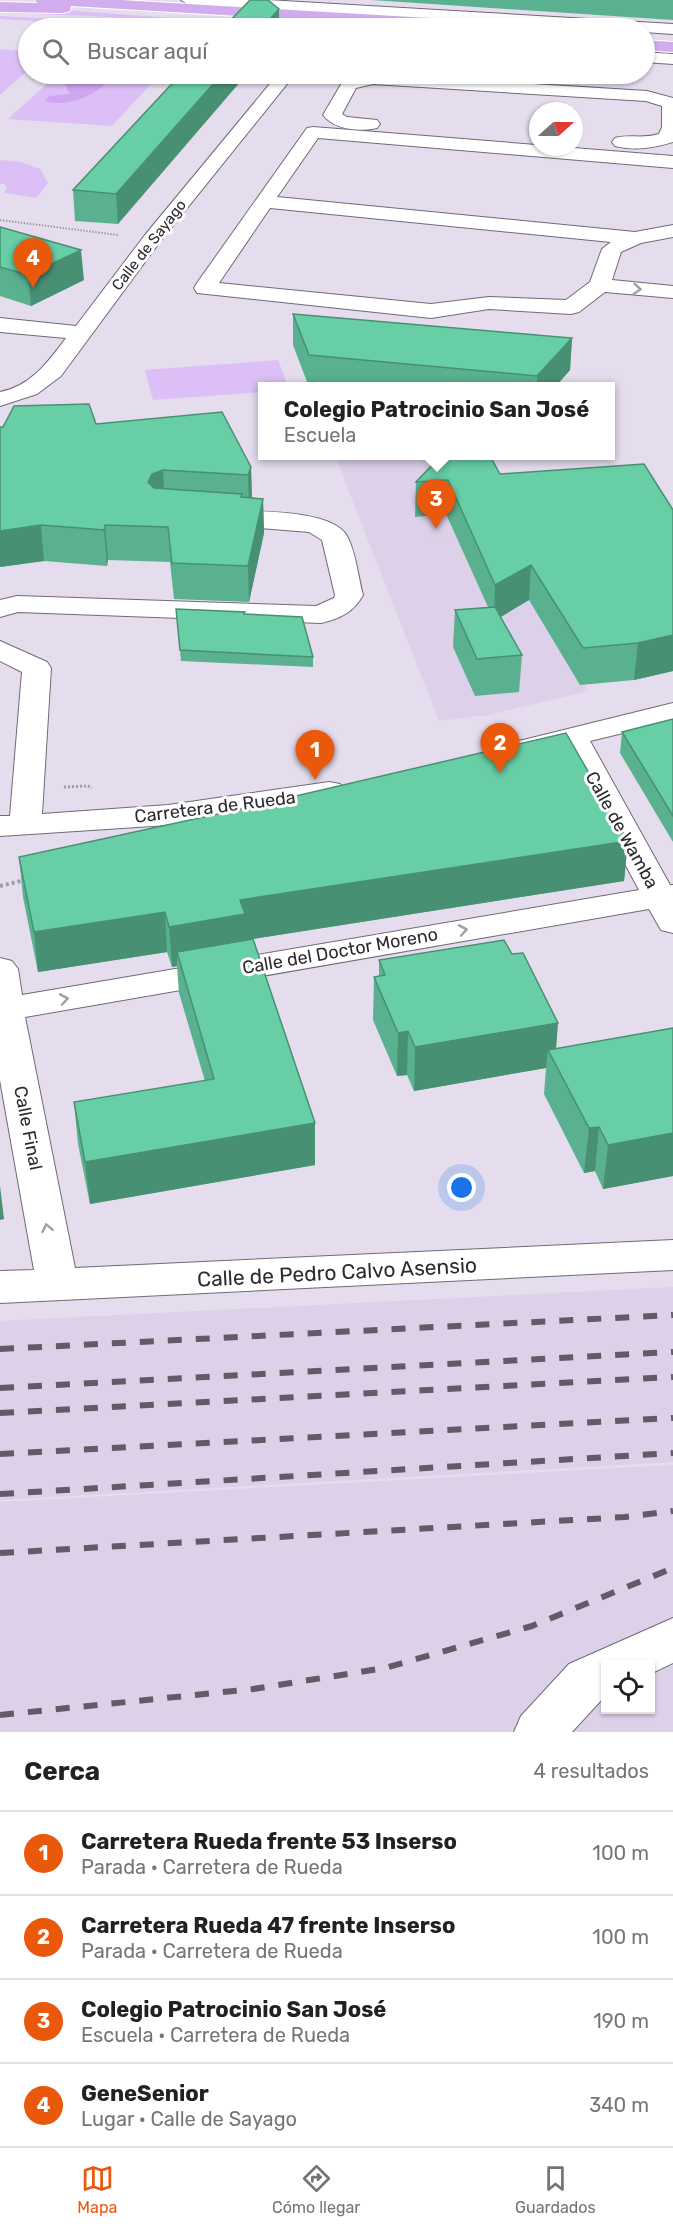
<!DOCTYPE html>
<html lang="es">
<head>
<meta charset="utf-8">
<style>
	:root { --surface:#fff; --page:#f2f2f2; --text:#202124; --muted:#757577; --line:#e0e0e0; --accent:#ea580c }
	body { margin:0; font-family:Rubik,sans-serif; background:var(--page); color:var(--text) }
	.controls { position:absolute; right:18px; bottom:18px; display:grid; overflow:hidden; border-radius:0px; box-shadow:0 2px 4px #0004 }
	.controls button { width:54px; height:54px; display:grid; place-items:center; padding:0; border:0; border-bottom:2px solid var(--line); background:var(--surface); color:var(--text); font:30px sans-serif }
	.compass { position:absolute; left:529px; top:102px; width:54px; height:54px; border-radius:50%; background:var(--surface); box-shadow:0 2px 4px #0004; rotate:69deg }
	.you { position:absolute; left:462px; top:1188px; width:21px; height:21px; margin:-15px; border:4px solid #fff; border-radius:50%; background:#1a73e8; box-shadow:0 0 0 9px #1a73e833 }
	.badge { display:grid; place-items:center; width:39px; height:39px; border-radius:50%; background:var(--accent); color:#fff; font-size:20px; font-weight:700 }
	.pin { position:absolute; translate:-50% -50px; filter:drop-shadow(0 2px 3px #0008) }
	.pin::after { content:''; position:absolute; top:32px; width:21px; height:18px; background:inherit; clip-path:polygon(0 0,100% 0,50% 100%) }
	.popup { position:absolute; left:258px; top:382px; width:357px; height:78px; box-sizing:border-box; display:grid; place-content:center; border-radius:0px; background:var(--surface); filter:drop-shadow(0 2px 4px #0005); font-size:20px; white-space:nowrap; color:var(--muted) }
	.popup b { font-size:22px; color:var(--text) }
	.popup::after { content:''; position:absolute; left:50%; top:100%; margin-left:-12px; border:12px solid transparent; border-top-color:var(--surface) }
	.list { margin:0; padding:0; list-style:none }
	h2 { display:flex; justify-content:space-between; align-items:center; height:78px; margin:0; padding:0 24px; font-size:26px }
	h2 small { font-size:20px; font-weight:400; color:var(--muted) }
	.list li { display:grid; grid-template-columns:39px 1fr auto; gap:18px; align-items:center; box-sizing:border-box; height:84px; padding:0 24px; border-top:2px solid var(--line) }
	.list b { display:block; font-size:22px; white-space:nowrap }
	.list p { margin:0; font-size:20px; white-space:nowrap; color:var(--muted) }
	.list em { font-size:20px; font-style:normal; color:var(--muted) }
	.icon { flex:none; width:33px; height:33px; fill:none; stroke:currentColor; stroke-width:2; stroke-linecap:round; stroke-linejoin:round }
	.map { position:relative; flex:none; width:673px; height:1732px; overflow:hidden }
	.search { position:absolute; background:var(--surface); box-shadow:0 2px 4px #0004; left:18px; right:18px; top:18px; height:66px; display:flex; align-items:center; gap:15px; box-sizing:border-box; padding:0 21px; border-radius:33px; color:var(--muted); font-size:22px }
	.sheet { height:414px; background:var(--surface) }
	nav { display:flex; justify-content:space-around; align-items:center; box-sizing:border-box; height:84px; border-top:2px solid var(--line); background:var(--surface); font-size:16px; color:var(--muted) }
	nav a { display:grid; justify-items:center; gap:3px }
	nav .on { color:var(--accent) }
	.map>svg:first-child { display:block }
	.built { fill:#ddd0e9; fill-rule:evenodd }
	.green { fill:#dcbff6 }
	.water { fill:#cea6f1 }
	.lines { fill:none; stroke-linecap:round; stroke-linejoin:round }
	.minor-casing { stroke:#716979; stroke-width:2 }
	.major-casing { stroke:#fff; stroke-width:2 }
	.path-far2 { stroke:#a29ba9; stroke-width:2; stroke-dasharray:1.5 1.5; stroke-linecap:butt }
	.path-far1 { stroke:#a29ba9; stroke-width:3; stroke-dasharray:2 2; stroke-linecap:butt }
	.path { stroke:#a29ba9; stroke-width:4; stroke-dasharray:3 3; stroke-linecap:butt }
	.minor { fill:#fff; fill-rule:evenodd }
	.major { fill:#d1aded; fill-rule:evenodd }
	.rail { stroke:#605b65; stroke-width:6; stroke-dasharray:14 14; stroke-linecap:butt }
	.wall { fill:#59b18f }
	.shaded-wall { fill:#489074 }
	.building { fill:#67cea6; stroke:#489074; stroke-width:1.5 }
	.oneway { stroke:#a09fa2 }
	.labels { text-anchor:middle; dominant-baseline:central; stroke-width:6; stroke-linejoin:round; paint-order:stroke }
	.far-street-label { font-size:15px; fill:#2d2930; stroke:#fff }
	.street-label { font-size:18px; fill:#2d2930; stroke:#fff }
	.near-street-label { font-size:21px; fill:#2d2930; stroke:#fff }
</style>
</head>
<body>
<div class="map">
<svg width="673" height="1732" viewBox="0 0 673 1732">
	<rect width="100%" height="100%" fill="#e5dcee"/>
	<!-- built -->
	<g class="built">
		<polygon points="335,456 493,456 480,471 588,691 488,715 439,721"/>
		<polygon points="673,1287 673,1462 0,1500 0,1321"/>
		<path d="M673,1465V1732H0V1502ZM606,1664H650V1710H606Z"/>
	</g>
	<!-- green -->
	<g class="green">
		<polygon points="0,9 63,10 211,21 207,24 93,16 0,13"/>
		<polygon points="0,16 213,28 149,28 0,19"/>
		<polygon points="0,49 28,51 28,70 0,95"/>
		<polygon points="58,74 160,74 112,126 8,119"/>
		<polygon points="0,160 21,162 40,169 48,183 36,198 4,193 7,188 4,184 0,184"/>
		<polygon points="278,360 288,386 262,386 262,392 153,400 145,370"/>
	</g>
	<!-- water -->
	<path class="water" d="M83,74L103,75L110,80C93,96 69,108 45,101L49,96L70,94L64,83L68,77Z"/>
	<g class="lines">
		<!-- minor casing -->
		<g class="minor-casing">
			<g id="minor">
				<polygon points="181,0 267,0 673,24 673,34 644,32 644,28 585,28 189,5"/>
				<polygon points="644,52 673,54 673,64 644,62"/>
				<path d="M278,74H295L159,243L61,376L37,394L0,406V392C31,386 48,362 66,338L0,332V318L76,326L145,235Z"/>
				<path d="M373,74L647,91L673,98V142C653,148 636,151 615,146L612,142L615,138C630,134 642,139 659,134L662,127V106L646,101L373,84L356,88L342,114L347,117L377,120L380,124L377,128C361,132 334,130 323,115L343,81Z"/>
				<path d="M313,127L673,156V168L318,138L277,197L635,232L673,225V237L641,243L621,252L612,280L673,286V298L605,292L579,312L571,314L489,309L431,318L197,293L194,288L197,283L307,128ZM270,208L611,242L602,249L590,282L566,300L489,297L431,304L219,283Z"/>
				<path d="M218,510C249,512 331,508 347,536C356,552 358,577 363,595C354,612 339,619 321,623L18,612L0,617V600L17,596L316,606L334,598L335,595L322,540L309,532L209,524L205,518L209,512Z"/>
				<polygon points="0,641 47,662 51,668 42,814 168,805 329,782 340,784 345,791 340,798 329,800 168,825 0,836 0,816 10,816 22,672 0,661"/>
				<polygon points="673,703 673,721 590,741 670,885 673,885 673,933 661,930 649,909 25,1017 75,1268 673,1240 673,1270 0,1303 0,1271 34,1270 0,1080 0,958 12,961 18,969 22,995 639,890 563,748 526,757 515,754 511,748 515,742"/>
				<polygon points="673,1618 673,1663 650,1674 650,1664 606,1664 606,1695 572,1732 514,1732 521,1716 569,1664"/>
			</g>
		</g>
		<!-- major casing -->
		<g class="major-casing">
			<g id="major">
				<polygon points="35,0 121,0 514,23 522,28 442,28 71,6 70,11 64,13 0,12 0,2 37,3"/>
				<polygon points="644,40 673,42 673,52 644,50"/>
			</g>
		</g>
		<!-- path-far2 -->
		<polyline class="path-far2" points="0,220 118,235"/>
		<!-- path-far1 -->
		<polyline class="path-far1" points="64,787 88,786 92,788"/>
		<!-- path -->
		<polyline class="path" points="0,886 25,880"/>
		<!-- minor -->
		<use href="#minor" class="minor"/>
		<!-- major -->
		<use href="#major" class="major"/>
		<!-- rail -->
		<g class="rail">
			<polyline points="0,1349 673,1315"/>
			<polyline points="0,1388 673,1352"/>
			<polyline points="0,1413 673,1377"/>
			<polyline points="0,1454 673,1418"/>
			<polyline points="0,1494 673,1453"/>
			<polyline points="0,1553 625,1517 673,1511"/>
			<polyline points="0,1715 253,1689 385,1668 532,1626 673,1568"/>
		</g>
	</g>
	<!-- wall -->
	<g class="wall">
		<polygon points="372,0 673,0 673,20"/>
		<polygon points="181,74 118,224 75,221 73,190"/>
		<polygon points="0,227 84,280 31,306 0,296"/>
		<polygon points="293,314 572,338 570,370 555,387 309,387 293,345"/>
		<polygon points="96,424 251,467 252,498 263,499 264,533 249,602 174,599 170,562 108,560 107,566 44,561 0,567 0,427"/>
		<polygon points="500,474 673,510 673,671 634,680 580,685 529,600 500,617 522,655 519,692 475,696 453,647 455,610 488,607 446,514 415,517 416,482"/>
		<polygon points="176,609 245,612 245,614 313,657 313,667 181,661"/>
		<polygon points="673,719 673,842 620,753 622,732"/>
		<polygon points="628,841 624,881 246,940 315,1165 90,1204 78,1144 74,1102 205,1081 179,993 177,966 172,967 167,952 38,972 23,897 19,857"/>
		<polygon points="379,960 556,1049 673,1028 673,1176 603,1189 595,1171 584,1173 544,1094 546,1068 414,1091 407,1075 397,1076 373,1020 374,977 379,976"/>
	</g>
	<!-- shaded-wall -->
	<g class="shaded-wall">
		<polygon points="279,9 279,28 262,28"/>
		<polygon points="222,74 247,74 118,224 116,194"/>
		<polygon points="81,250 84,280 31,306 28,275"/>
		<polygon points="572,338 570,370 555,387 537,387 537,376"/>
		<polygon points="251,467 252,501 249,510 248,475"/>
		<polygon points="163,470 165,505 148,482 152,474"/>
		<polygon points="263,499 264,533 249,602 248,566"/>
		<polygon points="41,525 44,561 0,567 0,531"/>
		<polygon points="105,525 108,560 107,566 104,530"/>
		<polygon points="531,565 529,600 494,621 495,585"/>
		<polygon points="673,635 673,671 634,680 638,643"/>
		<polygon points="628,841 624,881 246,940 246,955 177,952 177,966 172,967 169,927 240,900"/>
		<polygon points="165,912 167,952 38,972 34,932"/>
		<polygon points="558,1023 555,1064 548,1050 546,1068 414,1091 415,1047"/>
		<polygon points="408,1031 407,1075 397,1076 398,1033"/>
		<polygon points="315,1123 315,1165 90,1204 85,1162"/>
		<polygon points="599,1127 595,1171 584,1173 589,1128"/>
		<polygon points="673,1133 673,1176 603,1189 608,1145"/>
		<polygon points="0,1186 4,1219 0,1220"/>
	</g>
	<!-- building -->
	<g class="building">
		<polygon points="250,0 268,0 279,9 262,28 223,28"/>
		<polygon points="181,74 222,74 116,194 73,190"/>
		<polygon points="0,227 81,250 28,275 0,267"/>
		<polygon points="293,314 572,338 537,376 309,355"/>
		<polygon points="89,404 96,424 222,412 251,467 248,475 163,470 152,474 148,482 154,488 242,494 241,497 263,499 248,566 172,563 168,527 105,525 104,530 41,525 0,531 0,427 3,427 14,406"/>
		<polygon points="441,456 490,456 500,474 644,464 673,510 673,635 638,643 583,648 531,565 495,585 448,480 416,482"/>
		<polygon points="495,607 522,655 477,659 455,610"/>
		<polygon points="176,609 245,612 244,614 302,617 313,657 180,650"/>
		<polygon points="673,719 673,816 622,732"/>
		<polygon points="566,733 628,841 240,900 245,914 169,927 165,912 34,932 19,857 236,810"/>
		<polygon points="253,939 315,1123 85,1162 74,1102 214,1079 177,952"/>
		<polygon points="504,940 512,954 523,953 558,1023 415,1047 408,1031 398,1033 374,977 385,975 379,960"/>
		<polygon points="673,1028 673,1133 608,1145 599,1127 589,1128 548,1050"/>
	</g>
	<!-- one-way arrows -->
	<defs><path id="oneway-chevron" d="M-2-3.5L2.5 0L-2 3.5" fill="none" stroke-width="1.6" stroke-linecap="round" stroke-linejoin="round" transform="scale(1.5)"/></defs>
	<g class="oneway">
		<use href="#oneway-chevron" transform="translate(637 289) rotate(5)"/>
		<use href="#oneway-chevron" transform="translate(463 930) rotate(-10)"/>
		<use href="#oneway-chevron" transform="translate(64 999) rotate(-10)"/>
		<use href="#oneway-chevron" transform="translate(47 1228) rotate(-101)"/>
	</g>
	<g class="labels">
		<!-- far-street labels -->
		<g class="far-street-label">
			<text transform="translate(149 245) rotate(-52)">Calle de Sayago</text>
		</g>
		<!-- street labels -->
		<g class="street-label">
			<text transform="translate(215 807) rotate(-7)">Carretera de Rueda</text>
			<text transform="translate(622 830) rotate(61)">Calle de Wamba</text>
			<text transform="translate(340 951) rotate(-10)">Calle del Doctor Moreno</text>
			<text transform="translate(28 1128) rotate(79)">Calle Final</text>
		</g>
		<!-- near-street labels -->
		<g class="near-street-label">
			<text transform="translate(337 1272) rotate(-3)">Calle de Pedro Calvo Asensio</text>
		</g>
	</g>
</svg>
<div class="controls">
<button><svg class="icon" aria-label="locate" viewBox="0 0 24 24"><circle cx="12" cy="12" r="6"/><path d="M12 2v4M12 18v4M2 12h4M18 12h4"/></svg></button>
</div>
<svg class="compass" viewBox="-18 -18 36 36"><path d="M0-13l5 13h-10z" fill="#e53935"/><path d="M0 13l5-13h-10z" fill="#757577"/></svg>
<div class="you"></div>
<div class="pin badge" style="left:315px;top:780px">1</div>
<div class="pin badge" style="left:500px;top:773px">2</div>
<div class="pin badge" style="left:436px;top:529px">3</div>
<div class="popup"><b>Colegio Patrocinio San José</b>Escuela</div>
<div class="pin badge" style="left:33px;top:288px">4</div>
<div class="search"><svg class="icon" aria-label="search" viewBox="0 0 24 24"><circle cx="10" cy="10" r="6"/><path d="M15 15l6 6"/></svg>Buscar aquí</div>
</div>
<section class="sheet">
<h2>Cerca<small>4 resultados</small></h2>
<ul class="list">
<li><span class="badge">1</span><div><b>Carretera Rueda frente 53 Inserso</b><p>Parada · Carretera de Rueda</p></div><em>100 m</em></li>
<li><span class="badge">2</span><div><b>Carretera Rueda 47 frente Inserso</b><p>Parada · Carretera de Rueda</p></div><em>100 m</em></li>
<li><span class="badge">3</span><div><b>Colegio Patrocinio San José</b><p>Escuela · Carretera de Rueda</p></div><em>190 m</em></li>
<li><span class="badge">4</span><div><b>GeneSenior</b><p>Lugar · Calle de Sayago</p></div><em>340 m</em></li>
</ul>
</section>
<nav>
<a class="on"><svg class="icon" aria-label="map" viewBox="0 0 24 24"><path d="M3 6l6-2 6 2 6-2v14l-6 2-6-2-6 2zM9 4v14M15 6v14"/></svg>Mapa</a>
<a><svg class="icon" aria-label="directions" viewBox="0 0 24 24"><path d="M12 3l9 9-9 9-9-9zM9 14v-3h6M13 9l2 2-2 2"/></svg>Cómo llegar</a>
<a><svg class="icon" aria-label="saved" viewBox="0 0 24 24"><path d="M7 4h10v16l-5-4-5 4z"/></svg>Guardados</a>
</nav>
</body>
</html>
